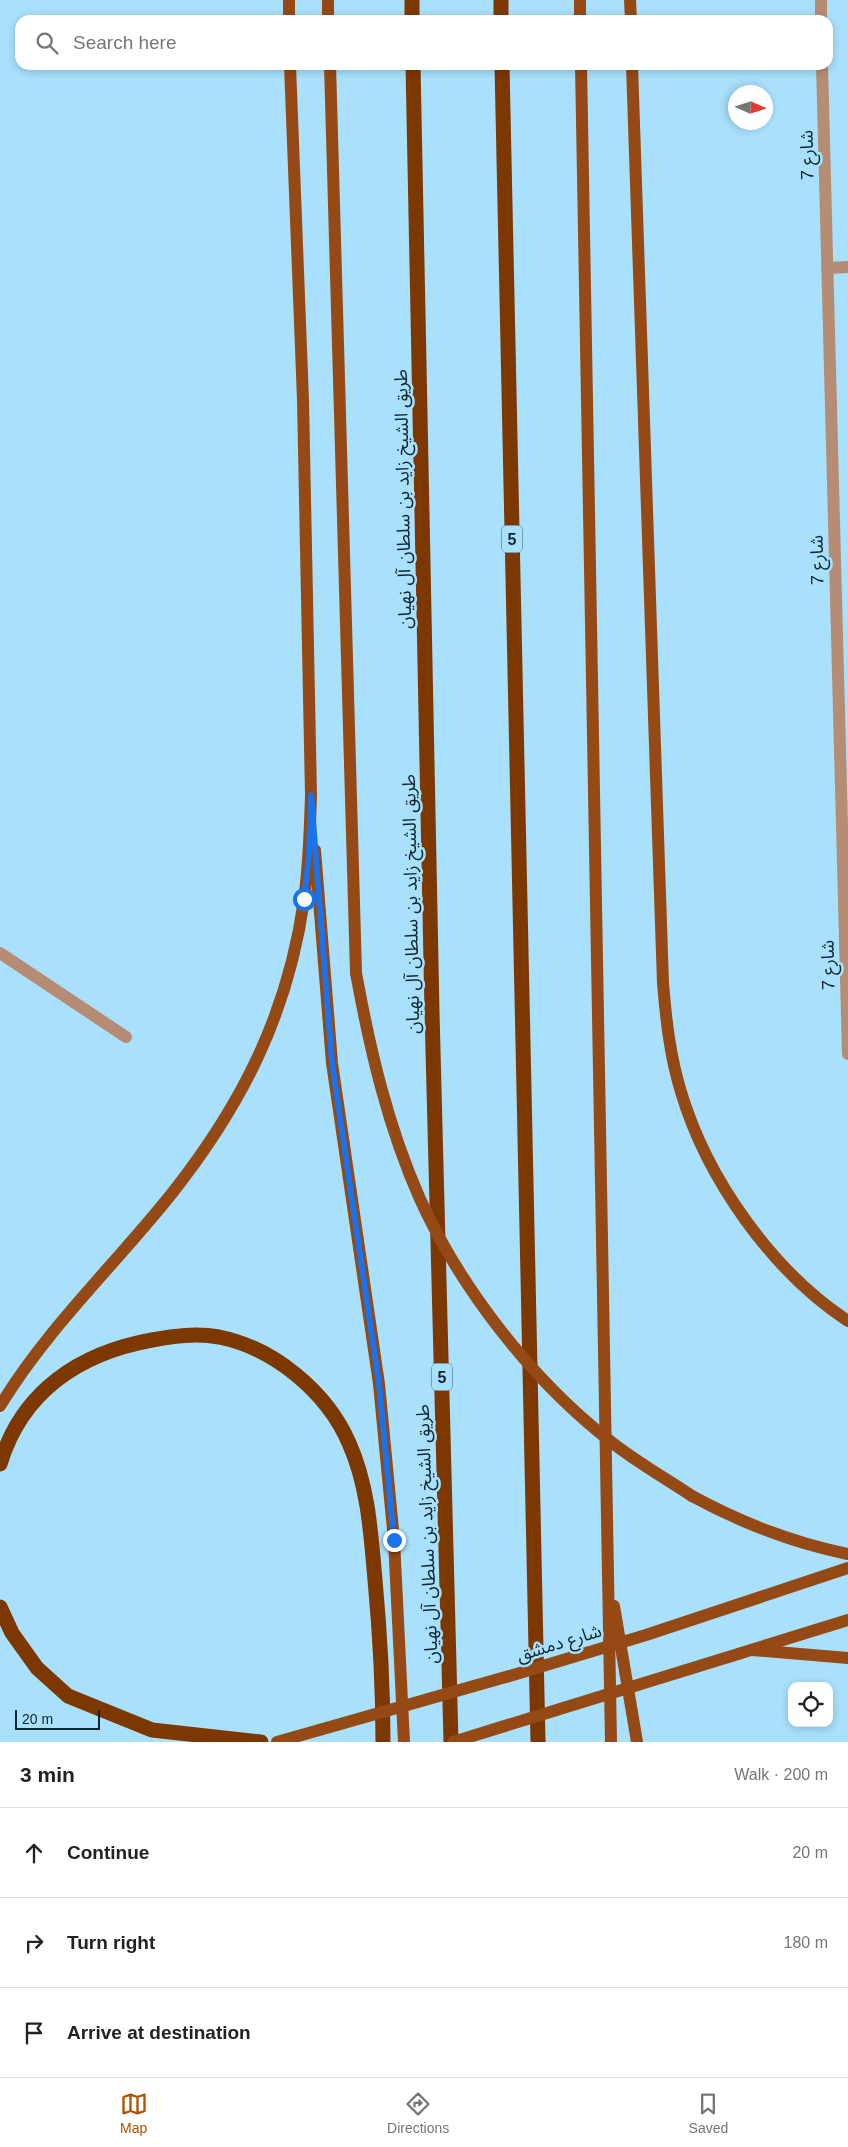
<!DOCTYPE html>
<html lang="en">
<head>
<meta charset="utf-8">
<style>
	:root { --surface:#fff; --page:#f6f6f6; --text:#222; --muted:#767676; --line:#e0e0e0; --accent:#b05100 }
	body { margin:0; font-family:Arial,"Noto Sans Arabic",sans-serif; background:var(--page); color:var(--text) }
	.controls { position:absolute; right:15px; bottom:15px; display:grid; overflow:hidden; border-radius:10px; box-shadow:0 2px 8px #0003 }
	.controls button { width:45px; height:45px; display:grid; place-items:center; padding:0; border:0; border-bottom:1px solid var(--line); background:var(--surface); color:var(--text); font:25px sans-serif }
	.compass { position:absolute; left:728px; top:85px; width:45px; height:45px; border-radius:50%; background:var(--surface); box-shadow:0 2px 8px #0003; rotate:93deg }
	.scale { position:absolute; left:15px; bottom:12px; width:85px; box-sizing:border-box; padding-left:5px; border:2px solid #0e242e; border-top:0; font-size:14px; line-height:18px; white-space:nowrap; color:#0e242e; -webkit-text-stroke:4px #a9e0fc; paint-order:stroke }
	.stop { position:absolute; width:15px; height:15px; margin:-11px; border:4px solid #1a73e8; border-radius:50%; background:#fff }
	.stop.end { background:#1a73e8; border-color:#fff; box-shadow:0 1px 5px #0008 }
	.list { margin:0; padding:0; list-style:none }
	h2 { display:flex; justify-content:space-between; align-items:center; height:65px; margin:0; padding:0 20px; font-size:21px }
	h2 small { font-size:16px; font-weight:400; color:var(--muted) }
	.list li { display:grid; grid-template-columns:32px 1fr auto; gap:15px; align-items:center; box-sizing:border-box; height:90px; padding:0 20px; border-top:1px solid var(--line) }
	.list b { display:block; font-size:19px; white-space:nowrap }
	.list em { font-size:16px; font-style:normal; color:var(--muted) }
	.icon { flex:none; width:28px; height:28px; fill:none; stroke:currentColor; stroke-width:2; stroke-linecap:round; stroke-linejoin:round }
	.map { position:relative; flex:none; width:848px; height:1742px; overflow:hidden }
	.search { position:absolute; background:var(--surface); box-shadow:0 2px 8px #0003; left:15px; right:15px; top:15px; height:55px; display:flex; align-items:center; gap:12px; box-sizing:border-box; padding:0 18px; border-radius:15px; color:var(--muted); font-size:19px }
	.sheet { height:335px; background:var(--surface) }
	nav { display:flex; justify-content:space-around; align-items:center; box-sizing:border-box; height:70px; border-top:1px solid var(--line); background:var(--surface); font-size:14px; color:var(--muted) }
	nav a { display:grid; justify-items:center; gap:2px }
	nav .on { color:var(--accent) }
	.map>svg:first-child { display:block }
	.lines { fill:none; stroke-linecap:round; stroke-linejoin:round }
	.service { stroke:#b78c74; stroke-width:12 }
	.minor { stroke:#b78c74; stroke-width:12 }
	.primary { stroke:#954914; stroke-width:12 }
	.motorway { stroke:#7c3800; stroke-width:15 }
	.primary-bridge { stroke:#954914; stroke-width:12 }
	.route { stroke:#1a73e8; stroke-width:6 }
	.labels { text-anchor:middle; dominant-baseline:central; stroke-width:5; stroke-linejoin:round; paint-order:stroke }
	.shield { fill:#a9e0fc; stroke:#3c5c6c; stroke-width:1 }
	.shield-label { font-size:16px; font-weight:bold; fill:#0e242e }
	.street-label { font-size:18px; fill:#0e242e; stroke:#a9e0fc }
</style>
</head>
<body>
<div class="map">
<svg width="848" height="1742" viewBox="0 0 848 1742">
	<rect width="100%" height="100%" fill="#a9e0fc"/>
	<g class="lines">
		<!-- service -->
		<polyline class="service" points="827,268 848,267"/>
		<!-- minor -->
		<g class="minor">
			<polyline points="821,0 821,20"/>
			<polyline points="822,65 848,1054"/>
			<polyline points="0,953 126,1037"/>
		</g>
		<!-- primary -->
		<g class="primary">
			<polyline points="289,0 289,20"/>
			<polyline points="328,0 328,20"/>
			<polyline points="580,0 580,20"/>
			<polyline points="630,0 631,20"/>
			<polyline points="330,65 356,973"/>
			<polyline points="581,65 611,1742"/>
			<path d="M632,65L663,983C666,1020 670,1056 681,1092C707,1179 772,1271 848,1321"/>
			<polyline points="315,850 332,1063 379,1384 394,1540 404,1742"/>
			<path d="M0,1406C48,1327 116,1264 173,1192C243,1103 288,1013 304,900C309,865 310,830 311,795L303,400L290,65"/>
			<path d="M692,1496C740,1522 793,1543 848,1554"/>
			<polyline points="614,1606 637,1742"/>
			<polyline points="752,1650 848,1658"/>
		</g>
		<!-- motorway -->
		<g class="motorway">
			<polyline points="412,0 412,20"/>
			<polyline points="501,0 501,20"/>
			<polyline points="413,65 432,1012 451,1742"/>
			<polyline points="502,65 538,1742"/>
			<path d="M0,1464C22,1391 80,1353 152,1340C174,1336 196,1333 219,1337C274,1348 327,1392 349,1443C368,1485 371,1534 375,1580C380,1634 383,1688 383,1742"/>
			<polyline points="0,1607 12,1633 37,1668 68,1696 152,1730 261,1742"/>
		</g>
		<!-- primary-bridge -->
		<g class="primary-bridge">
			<path d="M356,973C370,1050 388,1127 420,1199C461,1289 532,1380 610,1441C635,1461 665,1478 692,1496"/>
			<polyline points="277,1742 513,1675 646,1635 848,1568"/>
			<polyline points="453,1742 848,1620"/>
		</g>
	</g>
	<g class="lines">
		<!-- route -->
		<polyline class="route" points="304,899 309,854 311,795 332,1063 379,1384 394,1540"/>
	</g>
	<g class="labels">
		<!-- shield labels -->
		<g class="shield">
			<rect x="502" y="525.5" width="20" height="27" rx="4"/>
			<rect x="432" y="1363.5" width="20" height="27" rx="4"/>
		</g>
		<g class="shield-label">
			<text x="512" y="539">5</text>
			<text x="442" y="1377">5</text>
		</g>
		<!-- street labels -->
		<g class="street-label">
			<text transform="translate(807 155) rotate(-91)">شارع 7</text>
			<text transform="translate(403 499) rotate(-91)">طريق الشيخ زايد بن سلطان آل نهيان</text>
			<text transform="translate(817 560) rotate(-91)">شارع 7</text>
			<text transform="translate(411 904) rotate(-91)">طريق الشيخ زايد بن سلطان آل نهيان</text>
			<text transform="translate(828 965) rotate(-91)">شارع 7</text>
			<text transform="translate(427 1534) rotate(-92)">طريق الشيخ زايد بن سلطان آل نهيان</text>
			<text transform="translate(559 1643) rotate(-17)">شارع دمشق</text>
		</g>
	</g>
</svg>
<div class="controls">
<button><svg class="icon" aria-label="locate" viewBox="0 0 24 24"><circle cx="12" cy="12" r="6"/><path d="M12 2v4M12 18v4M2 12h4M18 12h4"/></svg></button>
</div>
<svg class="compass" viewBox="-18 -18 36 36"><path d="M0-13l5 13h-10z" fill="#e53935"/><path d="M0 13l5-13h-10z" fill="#767676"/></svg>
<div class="scale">20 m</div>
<div class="stop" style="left:304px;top:899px"></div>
<div class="stop end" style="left:394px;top:1540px"></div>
<div class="search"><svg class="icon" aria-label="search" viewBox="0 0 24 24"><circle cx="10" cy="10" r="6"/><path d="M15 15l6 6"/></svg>Search here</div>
</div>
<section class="sheet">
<h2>3 min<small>Walk · 200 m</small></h2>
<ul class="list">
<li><svg class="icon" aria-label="ahead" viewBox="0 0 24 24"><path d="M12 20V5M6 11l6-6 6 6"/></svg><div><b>Continue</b></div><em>20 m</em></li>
<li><svg class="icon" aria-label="right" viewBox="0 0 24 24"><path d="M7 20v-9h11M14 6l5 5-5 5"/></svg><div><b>Turn right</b></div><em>180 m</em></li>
<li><svg class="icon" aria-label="arrive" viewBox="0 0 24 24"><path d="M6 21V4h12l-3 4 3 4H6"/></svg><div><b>Arrive at destination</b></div></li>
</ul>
</section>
<nav>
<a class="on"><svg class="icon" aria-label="map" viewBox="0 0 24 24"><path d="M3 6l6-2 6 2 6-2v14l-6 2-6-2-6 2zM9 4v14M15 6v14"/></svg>Map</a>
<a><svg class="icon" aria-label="directions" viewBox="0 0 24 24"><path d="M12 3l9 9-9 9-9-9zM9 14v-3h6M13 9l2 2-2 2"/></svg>Directions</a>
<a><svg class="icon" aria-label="saved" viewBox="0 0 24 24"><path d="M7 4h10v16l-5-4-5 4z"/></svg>Saved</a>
</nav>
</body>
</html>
